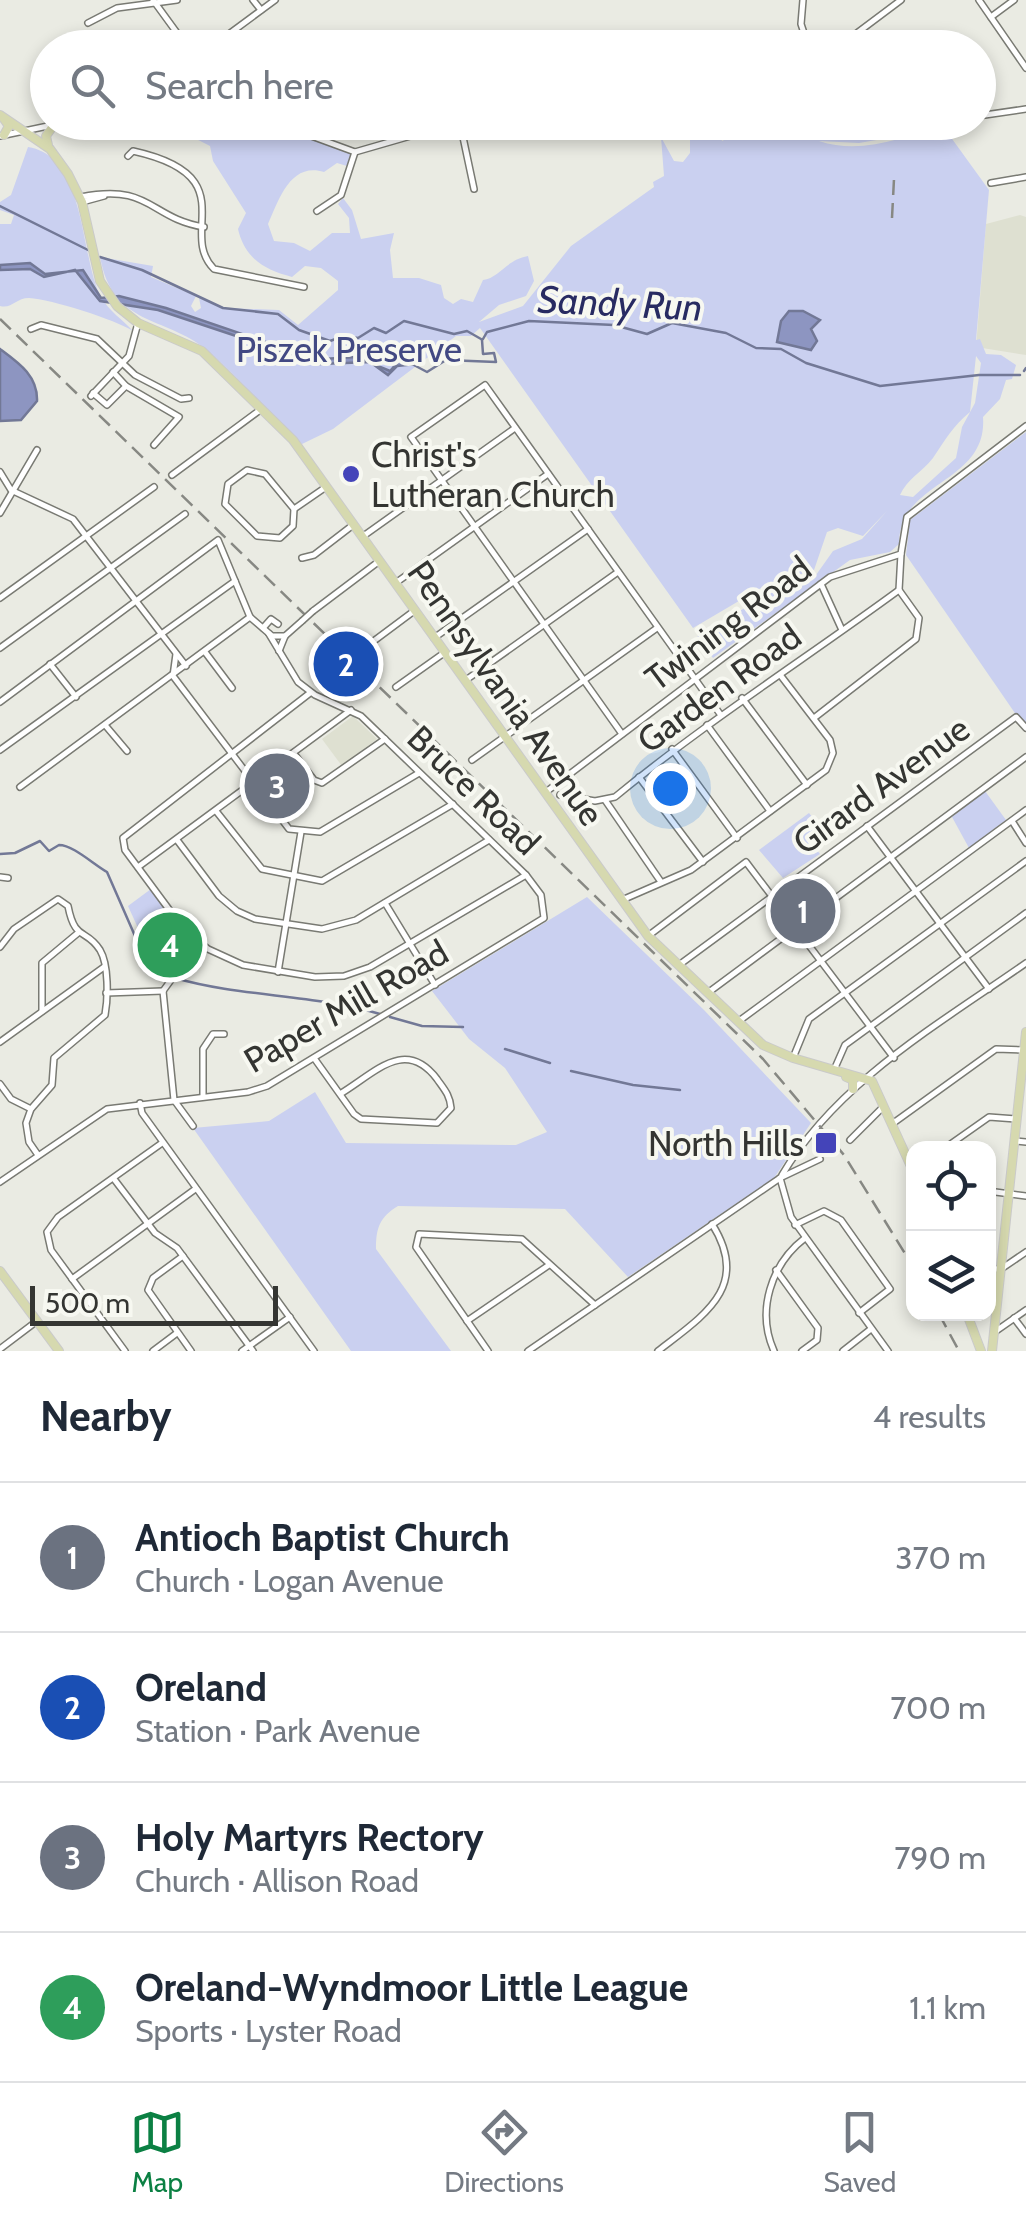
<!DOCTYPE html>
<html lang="en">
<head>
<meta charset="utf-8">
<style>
	:root { --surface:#fff; --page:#f6f6f7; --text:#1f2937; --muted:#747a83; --line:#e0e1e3; --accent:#0b8043 }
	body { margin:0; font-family:Cabin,sans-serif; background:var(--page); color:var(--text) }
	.controls { position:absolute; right:30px; bottom:30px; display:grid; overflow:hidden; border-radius:20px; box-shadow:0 5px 15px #0003 }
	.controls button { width:90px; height:90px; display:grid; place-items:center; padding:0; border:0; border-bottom:2px solid var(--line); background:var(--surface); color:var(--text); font:50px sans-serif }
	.scale { position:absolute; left:30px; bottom:25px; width:248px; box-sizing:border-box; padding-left:10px; border:5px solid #343532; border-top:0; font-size:28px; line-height:35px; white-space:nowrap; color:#343532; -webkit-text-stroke:8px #f7f8f1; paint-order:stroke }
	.you { position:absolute; left:670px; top:788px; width:35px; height:35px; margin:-25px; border:8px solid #fff; border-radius:50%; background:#1a73e8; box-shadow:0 0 0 15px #1a73e833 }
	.badge { display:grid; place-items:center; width:65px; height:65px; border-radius:50%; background:var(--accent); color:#fff; font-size:32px; font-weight:700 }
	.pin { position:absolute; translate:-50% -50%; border:5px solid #fff; box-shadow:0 2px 10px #0006 }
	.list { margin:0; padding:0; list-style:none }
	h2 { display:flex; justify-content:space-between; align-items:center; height:130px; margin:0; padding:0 40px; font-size:42px }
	h2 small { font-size:32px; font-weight:400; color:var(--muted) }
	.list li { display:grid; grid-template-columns:65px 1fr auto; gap:30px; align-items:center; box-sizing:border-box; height:150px; padding:0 40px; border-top:2px solid var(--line) }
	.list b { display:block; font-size:38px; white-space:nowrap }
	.list p { margin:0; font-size:32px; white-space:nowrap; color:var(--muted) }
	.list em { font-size:32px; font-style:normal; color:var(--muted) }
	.icon { flex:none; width:55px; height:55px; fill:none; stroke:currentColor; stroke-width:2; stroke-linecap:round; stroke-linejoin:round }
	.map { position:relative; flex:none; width:1026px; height:1351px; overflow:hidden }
	.search { position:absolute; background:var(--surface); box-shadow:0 5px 15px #0003; left:30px; right:30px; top:30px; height:110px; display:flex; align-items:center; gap:25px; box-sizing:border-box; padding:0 35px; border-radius:55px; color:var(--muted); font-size:38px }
	.sheet { height:730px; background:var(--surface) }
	nav { display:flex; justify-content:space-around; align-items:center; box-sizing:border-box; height:140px; border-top:2px solid var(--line); background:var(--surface); font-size:28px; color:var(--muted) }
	nav a { display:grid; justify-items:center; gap:5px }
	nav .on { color:var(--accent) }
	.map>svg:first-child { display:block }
	.built { fill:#dee0d1 }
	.green { fill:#cad0f0; fill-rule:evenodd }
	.water { fill:#8d95c1; stroke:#727896; stroke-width:2.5 }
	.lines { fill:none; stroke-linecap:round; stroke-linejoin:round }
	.stream { stroke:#727896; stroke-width:2.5 }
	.minor-casing { stroke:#797a73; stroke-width:8 }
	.major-casing { stroke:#cacaca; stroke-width:10 }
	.minor { stroke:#fff; stroke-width:5 }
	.major { stroke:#d6d9af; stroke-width:8 }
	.rail { stroke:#878883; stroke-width:2.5; stroke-dasharray:15 8; stroke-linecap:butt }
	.minor-bridge-casing { stroke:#797a73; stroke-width:8; stroke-linecap:butt }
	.minor-bridge { stroke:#fff; stroke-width:5 }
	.poi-dot { fill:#4444b9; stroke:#f7f8f1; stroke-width:4 }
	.labels { text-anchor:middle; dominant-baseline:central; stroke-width:8; stroke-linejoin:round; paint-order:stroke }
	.park-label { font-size:35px; fill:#424983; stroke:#f7f8f1 }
	.poi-label { font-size:35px; fill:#343532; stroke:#f7f8f1; text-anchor:start }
	.street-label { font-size:35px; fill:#343532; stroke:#f7f8f1 }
	.water-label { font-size:38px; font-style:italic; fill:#282b62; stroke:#f7f8f1 }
</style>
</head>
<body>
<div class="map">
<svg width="1026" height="1351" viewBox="0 0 1026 1351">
	<rect width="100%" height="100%" fill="#eaebe3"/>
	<!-- built -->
	<g class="built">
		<polygon points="1020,215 1026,217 1026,355 976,347 986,224"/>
		<polygon points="353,716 377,739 342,766 322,739"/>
	</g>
	<!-- green -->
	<g class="green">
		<path d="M165,123H269L352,153L347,166L337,163L324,172C290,162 279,200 268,224L274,241L294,243L310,251L332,233H350L349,218L338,204L343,198L352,210L361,239L394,233L390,250L393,278H419L441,285L444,298L453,304L461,299L473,302L483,280C499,278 506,260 528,256L534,281L526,296L499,305L479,322L523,306L571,246L654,187L653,182L664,176L661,137L674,161L683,162L690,153V135L695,131L704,133L709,123L727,124L729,128L720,132L722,141L754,125L739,128L733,123H843L847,137L874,135L881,123H909L900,136L859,143L819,141C861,155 902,138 942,125L989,190L976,340L980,339L986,354L1001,355L1016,365L1012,379L1006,380L1000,399L983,417C988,484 899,480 899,544L890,552L850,560L713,658L697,637L766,595L816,575L833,551L862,539L887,511L863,536L838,528L827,532L814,570L766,585L693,628L480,328L471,336H456L333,429L302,444C269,415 241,379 207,350C164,315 113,327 100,257L153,266L151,277L196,296L191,306L195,312L201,308L199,298L226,308L279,310L298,325L338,290V281L321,268L305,266L292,277C265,270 245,259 238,229L246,213L213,161L210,146ZM976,356L981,363L975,403L962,427L956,458L913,497L900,495C907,479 922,472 933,458C945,440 953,426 970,412Z"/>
		<path d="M28,147C87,156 80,259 101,297C109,311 123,320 133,331C116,320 51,299 29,298C16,298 12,309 0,306V224H11L14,215L0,210V202L11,195Z"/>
		<polygon points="1026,432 1026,729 906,555 910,520"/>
		<polygon points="985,791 1006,820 969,848 952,817"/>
		<polygon points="809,813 821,828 808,839 820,854 783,878 759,850"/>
		<polygon points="151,889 195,943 172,973 154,963 128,906"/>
		<path d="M587,897L704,1010L811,1123L774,1178L628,1277L565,1209L398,1206C380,1217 376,1227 376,1249L451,1351H351L193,1128L269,1121L315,1092L346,1143L516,1145L547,1132L505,1068L469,1039L432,991Z"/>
	</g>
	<!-- water -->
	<g class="water">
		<polygon points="30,263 45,274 83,270 101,298 119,296 166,308 292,351 322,359 356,357 390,371 400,360 416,364 397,366 388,375 370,362 320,364 158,310 100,301 75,270 44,277 30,269 0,270 0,265"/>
		<polygon points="789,311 803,311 820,320 811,329 817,341 811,350 777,342 781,321"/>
		<path d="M0,349C19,363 38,376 37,401L21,420L0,421Z"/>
	</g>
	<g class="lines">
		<!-- stream -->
		<g class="stream">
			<polyline points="0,206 90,251"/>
			<polyline points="100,257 142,270 223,308 278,314 299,330 330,341 344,336 358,338 374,328 386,333 404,321 454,334 467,331 481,339"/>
			<polyline points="483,339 487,332 529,321 614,325 647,334 672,323 726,333 756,348 781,349 806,363 880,386 979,375 1020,375"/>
			<polyline points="412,364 427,372 446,360 496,362 494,353 483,354 482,340"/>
			<polyline points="1024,371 1026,368"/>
			<path d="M0,854L15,853L40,841L49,851L59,845C73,845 93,864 107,872L142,952L169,974"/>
			<path d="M175,978C240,997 313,994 380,1014"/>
			<polyline points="390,1017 422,1026 463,1027"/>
			<polyline points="505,1049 550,1063"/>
			<polyline points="571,1071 633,1085 680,1090"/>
		</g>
		<!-- minor casing -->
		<g class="minor-casing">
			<g id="minor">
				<polyline points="153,0 188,48"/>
				<polyline points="253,0 261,10"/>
				<polyline points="803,0 801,24 809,48"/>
				<polyline points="979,0 1026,68"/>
				<polyline points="991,17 1014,0"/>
				<polyline points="88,23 117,8 177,0"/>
				<polyline points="422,36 425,48"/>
				<polyline points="106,48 113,42 127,48"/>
				<polyline points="210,48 275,0"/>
				<polyline points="837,48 901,0"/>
				<polyline points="978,116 1026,109"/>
				<polyline points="273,122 355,152 459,122"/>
				<polyline points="460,123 474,189"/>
				<polyline points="0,136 67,122"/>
				<path d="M128,156L133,151C246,176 177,232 214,269L304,287"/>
				<polyline points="991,183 1026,177"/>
				<path d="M81,197C151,183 149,218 204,227"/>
				<polyline points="82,202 104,196"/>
				<polyline points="317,211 341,195 355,152"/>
				<polyline points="31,329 41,325 97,339 135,375 181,399 189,398"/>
				<polyline points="113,372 126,386 179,417 154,445"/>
				<polyline points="93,393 107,405 126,386"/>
				<polyline points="91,396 129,356 138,323"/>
				<polygon points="247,470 265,474 294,509 293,526 280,538 257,536 225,504 228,484"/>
				<polyline points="0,472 11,490 73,519 186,666"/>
				<polyline points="172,475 260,410"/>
				<polyline points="294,509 326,487"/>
				<polyline points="0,513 37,450"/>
				<polyline points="362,537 515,428"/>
				<polyline points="302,558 314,555 353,525"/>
				<polyline points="397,582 548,474"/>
				<polyline points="821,584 842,630"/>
				<polyline points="0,598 154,487"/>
				<polyline points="313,611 378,562"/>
				<polyline points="263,628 271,619 278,624"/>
				<polyline points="434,638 588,529"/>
				<polyline points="0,648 185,514"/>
				<polyline points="279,651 285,636 302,621"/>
				<polyline points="205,652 232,688"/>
				<polyline points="176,654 173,676 289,829 320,832 419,773"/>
				<polyline points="355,655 414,611"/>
				<polyline points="50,664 76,697"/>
				<polyline points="466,680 618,572"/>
				<polyline points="396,687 444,653"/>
				<polyline points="310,693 123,838 125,850 185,931 208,949 243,965 315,977 344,976 370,967 526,875"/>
				<polyline points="742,698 807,785"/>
				<polyline points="0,702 218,540 250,617 272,636 285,636"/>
				<polyline points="814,718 916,639 919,618 899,590 901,554"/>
				<polyline points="105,725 127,751"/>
				<polyline points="707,725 770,811"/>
				<polyline points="622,734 411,437 485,385 720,714"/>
				<polyline points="672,749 737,838"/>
				<polyline points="0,750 235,581"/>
				<polyline points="295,755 314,780 322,783 385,739"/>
				<polyline points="472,760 657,628"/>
				<polyline points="639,777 703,862"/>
				<polyline points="20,787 250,617"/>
				<polyline points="546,792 830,577 901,554 907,517 1026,426"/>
				<path d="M560,795L595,801L615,797C706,722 805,659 899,590"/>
				<polyline points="605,800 661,882"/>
				<polyline points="216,811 262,869 322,881 453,804"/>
				<polyline points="1012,821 1026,843"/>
				<polyline points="867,826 989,989"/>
				<polyline points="177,840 219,896 237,911 255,919 322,929 356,920 489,840"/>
				<polyline points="138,867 351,710"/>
				<polyline points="0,877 8,878"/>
				<polyline points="622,900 691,870 826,770 833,753 830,740 781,676"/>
				<polyline points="385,903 435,985"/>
				<polyline points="648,936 746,862 894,1058"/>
				<path d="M0,947L14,929L58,899L68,906C75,942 86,928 100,950C109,965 108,998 105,1015L54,1058L52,1085L31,1109L26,1123L29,1142L38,1155"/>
				<polyline points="679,965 1016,717 1026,728"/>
				<polyline points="278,972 301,832"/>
				<polyline points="163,991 174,1100 193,1126"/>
				<polyline points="163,991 198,943"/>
				<polyline points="709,992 1026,757"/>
				<polyline points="106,993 163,991"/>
				<polyline points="42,1011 42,963 78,933"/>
				<polyline points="739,1021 1026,810"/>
				<polyline points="0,1042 104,967"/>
				<path d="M314,1058L354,1114L361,1119L437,1123L451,1108C450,1095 444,1089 437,1079C405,1037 375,1073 340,1094"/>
				<polyline points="793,1058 809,1019 1026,861"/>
				<polyline points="834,1070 845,1045 1026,913"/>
				<polyline points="0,1084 11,1099 31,1109"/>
				<polyline points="203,1096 203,1049 213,1034 224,1034"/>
				<polyline points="140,1103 142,1113 314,1351"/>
				<polyline points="892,1124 996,1049 1024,1050"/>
				<polyline points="850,1140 883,1107"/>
				<polyline points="1015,1141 1026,1142"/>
				<polyline points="945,1148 989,1117 1016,1119"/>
				<path d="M782,1175C837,1082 939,1024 1026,963"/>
				<polyline points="780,1178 791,1217 888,1351"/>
				<polyline points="114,1179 155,1233 177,1248 253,1351"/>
				<polyline points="0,1182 107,1109 248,1092 267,1086 544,918 541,895 526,875 361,716 315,695 298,682 269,634"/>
				<polyline points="988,1191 1026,1196"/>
				<polyline points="795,1225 824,1211 841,1220 890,1289 859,1313"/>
				<polyline points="183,1256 153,1278 148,1290 191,1351"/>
				<polyline points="988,1269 1001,1269 1026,1252"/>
				<polyline points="776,1270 818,1328 817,1340 802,1351"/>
				<polyline points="72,1279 194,1190"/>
				<polyline points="1014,1318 1026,1334"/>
				<polyline points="467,1321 549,1265"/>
				<polyline points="996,1331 1026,1310"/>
				<polyline points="0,1349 37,1321"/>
				<polyline points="125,1351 51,1250 47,1232 58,1217 162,1143"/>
				<polyline points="153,1351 177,1333"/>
				<polyline points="242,1351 290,1317"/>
				<polyline points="488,1351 416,1247 419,1234 522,1239 595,1305"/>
				<polyline points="528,1351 780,1178 820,1159"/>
				<path d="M658,1351C703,1316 752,1287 712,1224"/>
				<path d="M774,1351C756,1311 771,1264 805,1238"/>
				<polyline points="843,1351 871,1329"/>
			</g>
		</g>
		<!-- major casing -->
		<g class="major-casing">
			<g id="major">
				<polyline points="0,115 50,149 68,174 82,202 100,281 117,306 138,323 202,351 293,440 648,936 763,1045 793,1058 872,1081 914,1173"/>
				<polyline points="4,119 9,126 4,135"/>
				<polyline points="48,145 46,136 53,126"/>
				<polyline points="846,1077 853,1080 853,1089"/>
				<polyline points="0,1271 59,1351"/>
				<polyline points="967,1314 981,1351"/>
				<polyline points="992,1351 1026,1032"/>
			</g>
		</g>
		<!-- minor -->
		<use href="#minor" class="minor"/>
		<!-- major -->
		<use href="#major" class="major"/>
		<!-- rail -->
		<g class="rail">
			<polyline points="892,218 894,179"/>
			<polyline points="0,319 763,1059 844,1155 914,1268"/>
			<polyline points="939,1314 959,1351"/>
		</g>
		<!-- minor-bridge casing -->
		<g class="minor-bridge-casing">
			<polyline id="minor-bridge" points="302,621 313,611"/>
		</g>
		<!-- minor-bridge -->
		<use href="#minor-bridge" class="minor-bridge"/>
	</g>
	<!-- markers -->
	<g class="poi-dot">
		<circle cx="351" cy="474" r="10"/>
		<rect x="814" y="1131" width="24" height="24" rx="5"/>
	</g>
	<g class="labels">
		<!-- park labels -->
		<g class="park-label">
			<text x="349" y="349">Piszek Preserve</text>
		</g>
		<!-- poi labels -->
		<g class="poi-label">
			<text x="371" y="454">Christ's<tspan x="371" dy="40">Lutheran Church</tspan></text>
			<text x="804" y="1143" text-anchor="end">North Hills</text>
		</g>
		<!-- street labels -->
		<g class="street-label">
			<text transform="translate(728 623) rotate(-37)">Twining Road</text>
			<text transform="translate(719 688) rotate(-36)">Garden Road</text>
			<text transform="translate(506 693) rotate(55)">Pennsylvania Avenue</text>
			<text transform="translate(881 785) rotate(-36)">Girard Avenue</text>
			<text transform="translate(474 790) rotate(44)">Bruce Road</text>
			<text transform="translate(346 1006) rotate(-30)">Paper Mill Road</text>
		</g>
		<!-- water labels -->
		<g class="water-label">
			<text transform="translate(620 303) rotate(3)">Sandy Run</text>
		</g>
	</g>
</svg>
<div class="controls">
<button><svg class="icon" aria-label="locate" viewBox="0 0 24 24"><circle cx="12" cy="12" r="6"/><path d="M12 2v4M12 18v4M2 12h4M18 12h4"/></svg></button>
<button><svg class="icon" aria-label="layers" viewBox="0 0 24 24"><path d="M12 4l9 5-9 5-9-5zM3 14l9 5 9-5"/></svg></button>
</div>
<div class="scale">500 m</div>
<div class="you"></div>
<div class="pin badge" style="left:803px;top:911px;background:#6b7280">1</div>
<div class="pin badge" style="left:346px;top:664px;background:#1a4fb4">2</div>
<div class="pin badge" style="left:277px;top:786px;background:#6b7280">3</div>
<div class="pin badge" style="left:170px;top:945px;background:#2e9e5b">4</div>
<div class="search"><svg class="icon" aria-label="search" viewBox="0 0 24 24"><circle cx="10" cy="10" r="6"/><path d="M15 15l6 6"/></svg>Search here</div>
</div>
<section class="sheet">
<h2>Nearby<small>4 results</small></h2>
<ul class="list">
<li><span class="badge" style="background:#6b7280">1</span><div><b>Antioch Baptist Church</b><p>Church · Logan Avenue</p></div><em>370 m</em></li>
<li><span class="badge" style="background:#1a4fb4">2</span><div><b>Oreland</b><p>Station · Park Avenue</p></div><em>700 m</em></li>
<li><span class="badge" style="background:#6b7280">3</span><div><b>Holy Martyrs Rectory</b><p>Church · Allison Road</p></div><em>790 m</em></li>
<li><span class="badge" style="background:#2e9e5b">4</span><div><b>Oreland-Wyndmoor Little League</b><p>Sports · Lyster Road</p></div><em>1.1 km</em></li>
</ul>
</section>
<nav>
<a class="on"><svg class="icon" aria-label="map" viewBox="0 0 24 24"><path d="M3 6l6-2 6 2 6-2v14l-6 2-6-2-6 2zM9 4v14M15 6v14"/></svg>Map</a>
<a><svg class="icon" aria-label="directions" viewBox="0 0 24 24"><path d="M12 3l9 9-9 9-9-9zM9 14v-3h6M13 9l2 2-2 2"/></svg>Directions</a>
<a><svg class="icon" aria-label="saved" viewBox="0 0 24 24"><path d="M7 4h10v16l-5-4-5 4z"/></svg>Saved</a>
</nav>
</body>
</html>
